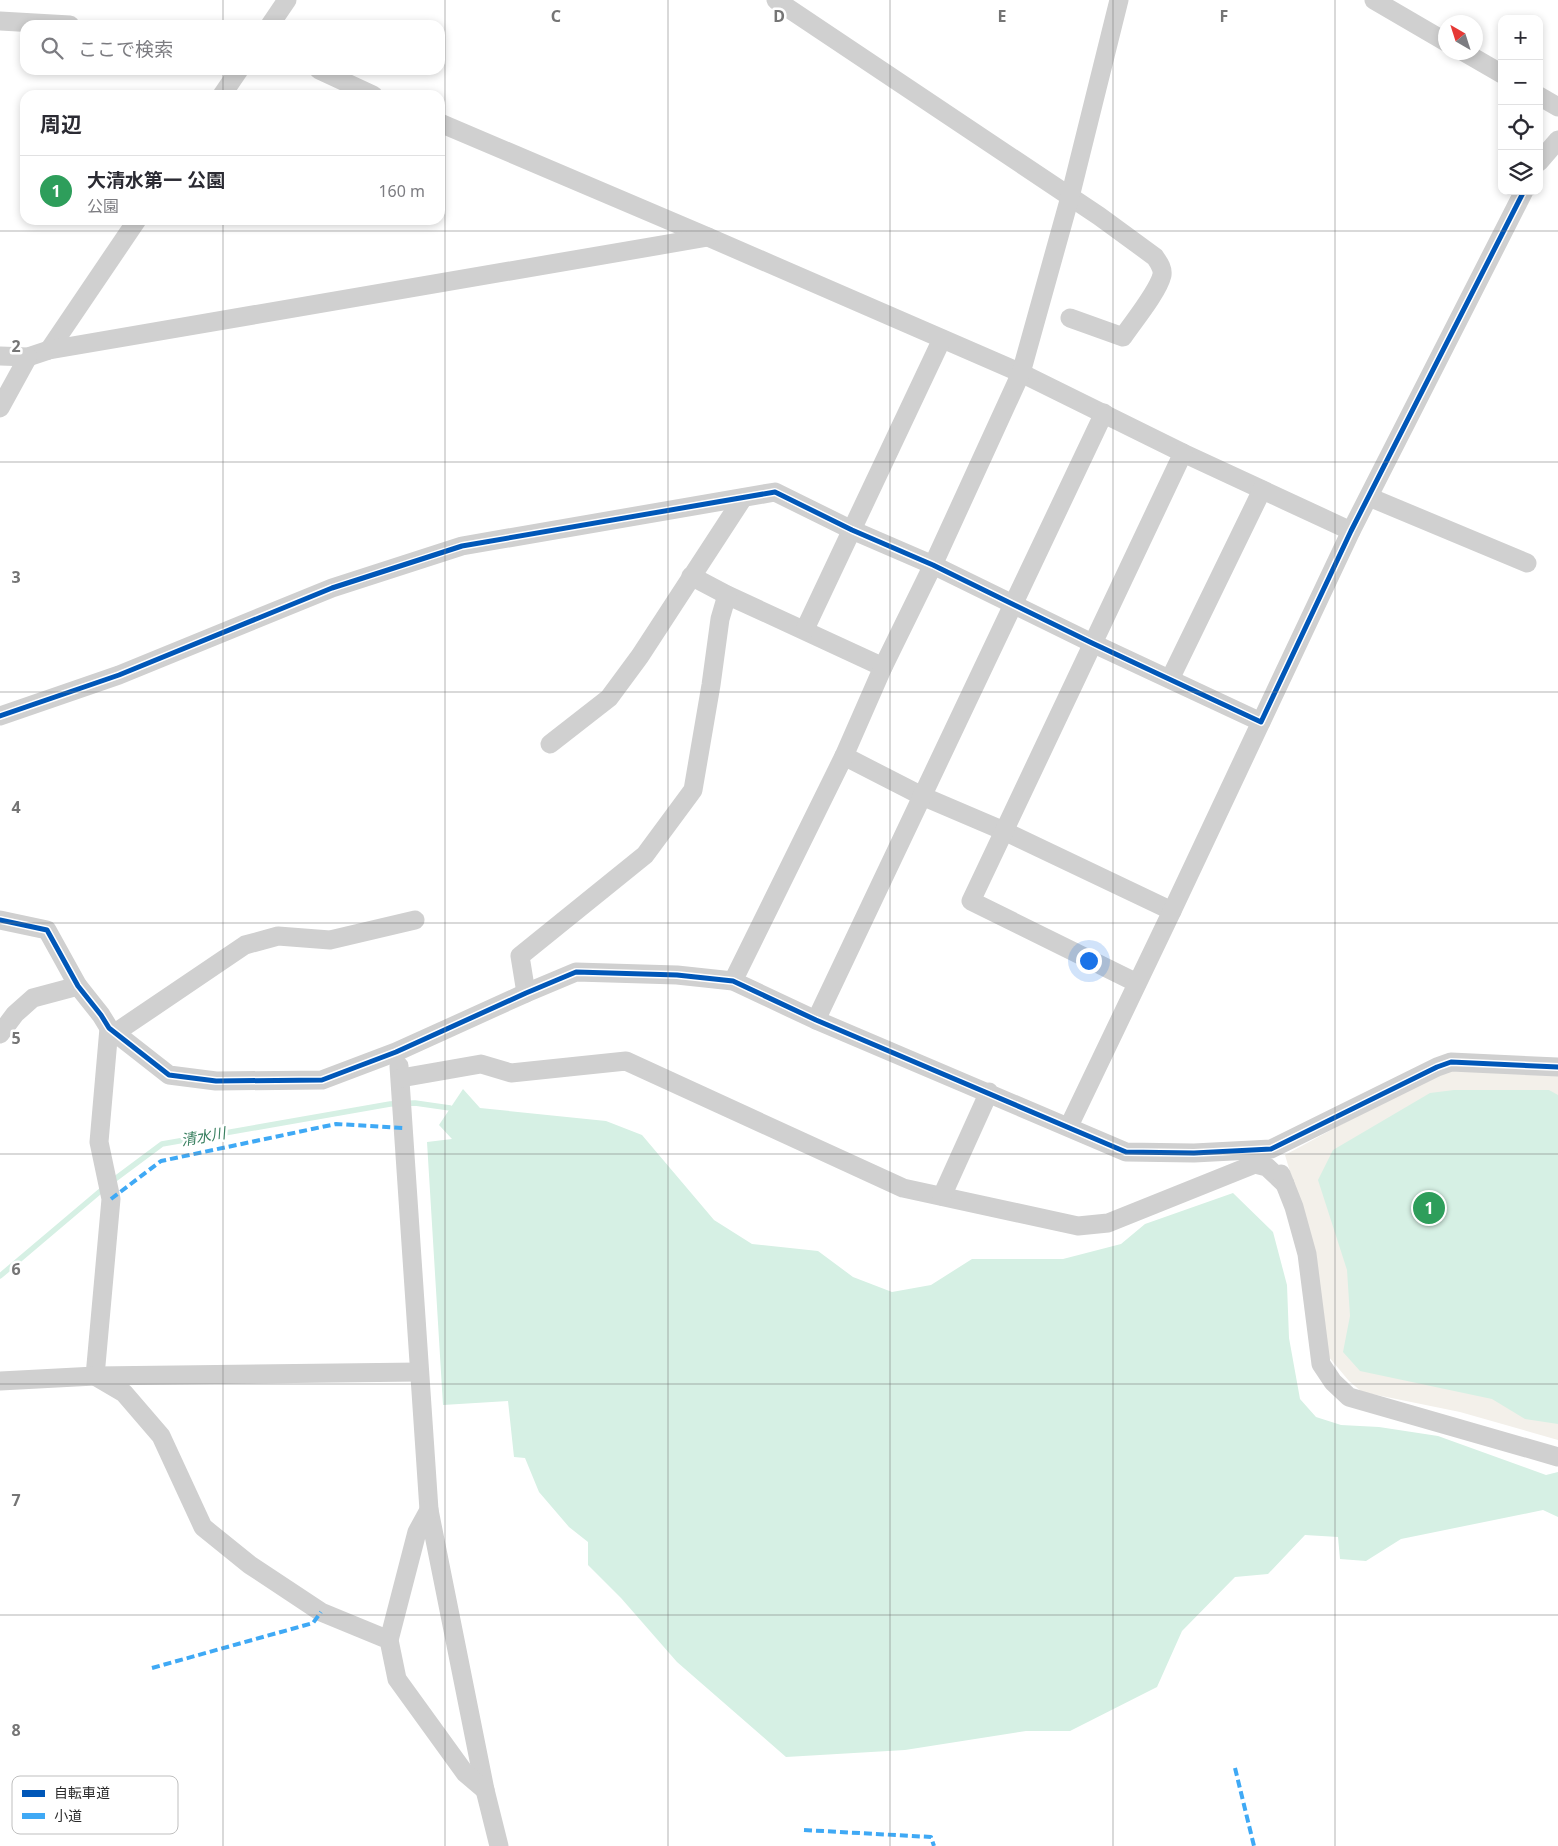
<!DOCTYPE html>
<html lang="ja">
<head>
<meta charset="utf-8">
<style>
	:root { --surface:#fff; --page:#f7f7f7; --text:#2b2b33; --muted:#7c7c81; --line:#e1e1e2; --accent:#757575 }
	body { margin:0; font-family:"Noto Sans","Noto Sans JP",sans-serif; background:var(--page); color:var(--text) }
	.controls { position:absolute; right:15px; top:15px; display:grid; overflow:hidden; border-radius:10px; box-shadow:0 2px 8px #0003 }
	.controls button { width:45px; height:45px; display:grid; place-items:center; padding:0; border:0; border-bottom:1px solid var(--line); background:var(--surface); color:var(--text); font:25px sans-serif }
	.compass { position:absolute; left:1438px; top:15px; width:45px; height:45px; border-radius:50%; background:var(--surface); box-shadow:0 2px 8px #0003; rotate:321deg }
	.you { position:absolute; left:1088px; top:960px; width:18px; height:18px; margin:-12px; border:4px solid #fff; border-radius:50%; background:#1a73e8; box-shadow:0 0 0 8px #1a73e833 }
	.badge { display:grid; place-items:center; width:32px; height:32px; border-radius:50%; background:var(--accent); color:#fff; font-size:16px; font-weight:700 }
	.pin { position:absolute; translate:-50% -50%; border:2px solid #fff; box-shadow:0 1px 5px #0006 }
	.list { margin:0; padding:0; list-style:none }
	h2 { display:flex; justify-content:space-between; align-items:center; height:65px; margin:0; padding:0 20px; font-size:21px }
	h2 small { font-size:16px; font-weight:400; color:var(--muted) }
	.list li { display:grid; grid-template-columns:32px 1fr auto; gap:15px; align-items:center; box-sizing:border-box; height:70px; padding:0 20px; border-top:1px solid var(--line) }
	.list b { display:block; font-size:19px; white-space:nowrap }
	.list p { margin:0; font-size:16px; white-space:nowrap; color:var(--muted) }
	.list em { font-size:16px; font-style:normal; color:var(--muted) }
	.icon { flex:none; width:28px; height:28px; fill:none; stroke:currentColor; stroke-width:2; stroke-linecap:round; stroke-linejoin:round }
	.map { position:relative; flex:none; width:1558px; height:1846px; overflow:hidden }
	.search { position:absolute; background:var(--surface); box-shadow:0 2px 8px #0003; left:20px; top:20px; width:425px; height:55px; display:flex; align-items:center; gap:12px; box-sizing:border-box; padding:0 18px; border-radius:15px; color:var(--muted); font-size:19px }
	.panel { position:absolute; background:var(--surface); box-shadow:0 2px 8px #0003; left:20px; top:90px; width:425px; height:135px; border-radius:15px }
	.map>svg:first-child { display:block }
	.green { fill:#f3f0ea }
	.water { fill:#d6f0e4 }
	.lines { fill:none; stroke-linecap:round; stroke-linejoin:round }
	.stream { stroke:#d6f0e4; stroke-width:5.5 }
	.minor { stroke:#d0d0d0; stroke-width:19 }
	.quiet { stroke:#3fa9f5; stroke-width:4; stroke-dasharray:8 4; stroke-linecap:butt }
	.cycleway-casing { stroke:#fff; stroke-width:8 }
	.cycleway { stroke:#0057b8; stroke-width:5 }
	.grid { fill:none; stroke:#757575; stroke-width:1; stroke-opacity:0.55 }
	.labels { text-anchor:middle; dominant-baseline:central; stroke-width:5; stroke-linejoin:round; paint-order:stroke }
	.water-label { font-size:15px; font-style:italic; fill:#387f5f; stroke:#fff }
	.key { fill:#fff; stroke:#bfbfbf; stroke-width:1 }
	.key-label { font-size:14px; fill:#2b2b2b }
	.grid-label { font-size:16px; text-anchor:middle; font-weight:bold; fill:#757575; stroke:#fff; stroke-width:5; stroke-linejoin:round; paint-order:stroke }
</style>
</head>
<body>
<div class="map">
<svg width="1558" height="1846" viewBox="0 0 1558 1846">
	<rect width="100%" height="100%" fill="#fff"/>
	<!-- green -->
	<polygon class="green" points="1440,1071 1558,1073 1558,1440 1460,1412 1362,1392 1349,1381 1328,1356 1317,1262 1285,1155"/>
	<!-- water -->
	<g class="water">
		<polygon points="463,1089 480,1108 606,1121 642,1135 714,1220 752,1244 818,1251 853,1277 892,1292 931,1285 972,1259 1063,1259 1121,1244 1145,1224 1233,1193 1273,1232 1287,1285 1289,1338 1300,1399 1316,1417 1341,1425 1379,1427 1438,1436 1546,1475 1558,1472 1558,1517 1543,1510 1401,1539 1366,1561 1340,1559 1338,1537 1305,1535 1268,1574 1235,1577 1182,1631 1157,1687 1070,1731 1026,1731 905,1750 786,1757 677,1662 621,1598 588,1565 588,1542 569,1527 539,1492 525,1458 514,1457 508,1401 443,1405 427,1142 452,1139 439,1125"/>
		<polygon points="1454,1090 1549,1090 1558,1095 1558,1424 1525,1419 1492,1399 1360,1371 1343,1352 1350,1316 1347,1270 1318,1180 1333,1150 1430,1093"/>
	</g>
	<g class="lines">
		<!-- stream -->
		<g class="stream">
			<polyline points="111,1182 162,1144 390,1104 415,1103 450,1108"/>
			<polyline points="0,1276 104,1188"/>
		</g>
		<!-- minor -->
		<g class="minor">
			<path d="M776,0L1099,216L1155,257C1159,263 1163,268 1162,275C1158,292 1133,322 1123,337L1070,318"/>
			<polyline points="1374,0 1446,42"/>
			<polyline points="0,21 70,25"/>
			<polyline points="270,25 287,0"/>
			<polyline points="1464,52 1502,74"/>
			<polyline points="319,70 373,95"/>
			<polyline points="222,95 239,70"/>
			<polyline points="1539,96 1558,107"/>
			<polyline points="440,123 708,237 1021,373 1183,453 1351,531"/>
			<polyline points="1539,162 1558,140"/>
			<polyline points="49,350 137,220"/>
			<polyline points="0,356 28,357 49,350 708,237"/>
			<polyline points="0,408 28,357"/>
			<polyline points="1369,497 1527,563"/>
			<polyline points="691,576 727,595 883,667"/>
			<polyline points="805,629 942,339"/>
			<polyline points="1170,679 1262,490"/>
			<polyline points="0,716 119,675 332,588 462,546 775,492 852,530 933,565 1092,643 1261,722 1351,531 1524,191"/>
			<polyline points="550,744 609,698 640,656 743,498"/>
			<polyline points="844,756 922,796 1004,831 1172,911"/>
			<polyline points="0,920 47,930 78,986 101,1015 109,1028 169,1075 216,1081 322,1080 396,1052 526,993 576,972 677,975 733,981 816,1020 1126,1152 1194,1153 1271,1149 1437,1067 1451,1062 1558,1067"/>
			<polyline points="733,981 844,756 883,667 933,565 1021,373 1070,197 1119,0"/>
			<polyline points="1137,983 971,901 1183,453"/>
			<polyline points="526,993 520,956 645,855 693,790 711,685 720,619 727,595"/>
			<polyline points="816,1020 1104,413"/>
			<polyline points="115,1033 245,945 278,936 330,940 415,920"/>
			<polyline points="0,1034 15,1014 33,998 78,986"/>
			<polyline points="399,1066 429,1510 485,1790 499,1846"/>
			<polyline points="401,1078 481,1064 511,1073 626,1061 903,1188 1078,1226 1108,1223 1255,1164 1267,1167 1285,1184"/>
			<polyline points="1069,1126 1172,911 1261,722"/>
			<polyline points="1281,1174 1294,1207 1307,1254 1321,1364 1333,1382 1349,1397 1558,1457"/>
			<polyline points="942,1196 989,1092"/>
			<polyline points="95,1376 124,1393 161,1436 203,1527 250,1565 321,1612 389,1640 397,1679 465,1773 485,1790"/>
			<polyline points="95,1376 111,1199 99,1142 109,1028"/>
			<polyline points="0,1381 95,1376 419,1372"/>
			<polyline points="389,1640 417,1532 429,1510"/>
		</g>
		<!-- quiet -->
		<g class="quiet">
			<polyline points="111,1199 161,1161 336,1124 404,1128"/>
			<polyline points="152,1668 313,1623 321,1612"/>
			<polyline points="1235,1768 1254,1846"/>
			<polyline points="804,1830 931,1837 934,1846"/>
		</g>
		<!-- cycleway casing -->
		<g class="cycleway-casing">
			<g id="cycleway">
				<polyline points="0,716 119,675 332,588 462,546 775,492 852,530 933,565 1092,643 1261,722 1351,531 1524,191"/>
				<polyline points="0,920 47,930 78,986 101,1015 109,1028 169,1075 216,1081 322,1080 396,1052 526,993 576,972 677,975 733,981 816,1020 1126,1152 1194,1153 1271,1149 1437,1067 1451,1062 1558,1067"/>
			</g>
		</g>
		<!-- cycleway -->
		<use href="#cycleway" class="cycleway"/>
	</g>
	<!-- grid -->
	<path class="grid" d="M223,0V25M445,0V1846M668,0V1846M890,0V1846M1113,0V1846M1335,0V1846M223,70V95M223,220V1846M0,231H1558M0,462H1558M0,692H1558M0,923H1558M0,1154H1558M0,1384H1558M0,1615H1558"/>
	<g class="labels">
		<!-- water labels -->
		<g class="water-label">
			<text transform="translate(203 1136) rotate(-10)">清水川</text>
		</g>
	</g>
	<!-- legend -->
	<rect x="12" y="1776" width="166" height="58" rx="8" class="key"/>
	<rect x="22" y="1790" width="23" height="7" fill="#0057b8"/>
	<rect x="22" y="1813" width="23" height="6" fill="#3fa9f5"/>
	<g class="key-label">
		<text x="54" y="1798">自転車道</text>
		<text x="54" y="1821">小道</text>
	</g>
	<g class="grid-label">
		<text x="556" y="22">C</text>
		<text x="779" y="22">D</text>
		<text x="1002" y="22">E</text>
		<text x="1224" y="22">F</text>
		<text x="16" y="352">2</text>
		<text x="16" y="583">3</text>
		<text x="16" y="813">4</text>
		<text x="16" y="1044">5</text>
		<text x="16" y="1275">6</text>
		<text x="16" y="1506">7</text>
		<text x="16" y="1736">8</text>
	</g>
</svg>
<div class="controls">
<button>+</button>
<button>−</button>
<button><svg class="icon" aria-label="locate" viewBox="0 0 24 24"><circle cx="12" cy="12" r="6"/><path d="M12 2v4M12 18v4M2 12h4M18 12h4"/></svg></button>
<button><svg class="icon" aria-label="layers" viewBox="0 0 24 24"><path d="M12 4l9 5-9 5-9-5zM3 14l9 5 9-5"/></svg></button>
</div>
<svg class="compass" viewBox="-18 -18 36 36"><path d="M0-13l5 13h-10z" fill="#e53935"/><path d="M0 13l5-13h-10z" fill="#7c7c81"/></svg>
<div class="you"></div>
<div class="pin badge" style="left:1429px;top:1208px;background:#2e9e5b">1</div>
<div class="search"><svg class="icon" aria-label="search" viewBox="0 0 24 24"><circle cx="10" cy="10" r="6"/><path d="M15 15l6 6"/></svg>ここで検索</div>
<section class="panel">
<h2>周辺<small></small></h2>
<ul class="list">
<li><span class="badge" style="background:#2e9e5b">1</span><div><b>大清水第一 公園</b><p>公園</p></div><em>160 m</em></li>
</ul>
</section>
</div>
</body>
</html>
